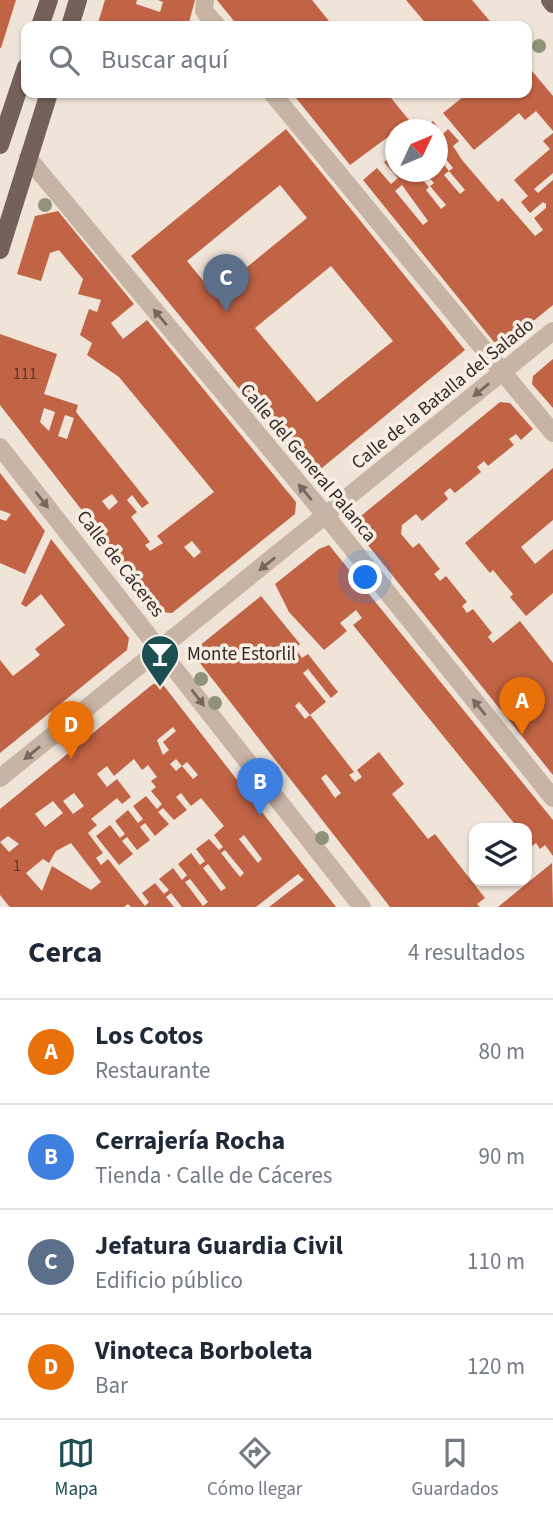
<!DOCTYPE html>
<html lang="es">
<head>
<meta charset="utf-8">
<style>
	:root { --surface:#fff; --page:#f2f2f3; --text:#1f2937; --muted:#747a83; --line:#e0e1e3; --accent:#1d4f52 }
	body { margin:0; font-family:"Source Sans 3",sans-serif; background:var(--page); color:var(--text) }
	.controls { position:absolute; right:21px; bottom:21px; display:grid; overflow:hidden; border-radius:14px; box-shadow:0 2px 5px #0004 }
	.controls button { width:63px; height:63px; display:grid; place-items:center; padding:0; border:0; border-bottom:2px solid var(--line); background:var(--surface); color:var(--text); font:35px sans-serif }
	.compass { position:absolute; left:385px; top:119px; width:63px; height:63px; border-radius:50%; background:var(--surface); box-shadow:0 2px 5px #0004; rotate:46deg }
	.you { position:absolute; left:366px; top:578px; width:24px; height:24px; margin:-18px; border:5px solid #fff; border-radius:50%; background:#1a73e8; box-shadow:0 0 0 10px #1a73e833 }
	.badge { display:grid; place-items:center; width:46px; height:46px; border-radius:50%; background:var(--accent); color:#fff; font-size:23px; font-weight:700 }
	.pin { position:absolute; translate:-50% -58px; filter:drop-shadow(0 2px 4px #0008) }
	.pin::after { content:''; position:absolute; top:37px; width:24px; height:21px; background:inherit; clip-path:polygon(0 0,100% 0,50% 100%) }
	.list { margin:0; padding:0; list-style:none }
	h2 { display:flex; justify-content:space-between; align-items:center; height:91px; margin:0; padding:0 28px; font-size:30px }
	h2 small { font-size:23px; font-weight:400; color:var(--muted) }
	.list li { display:grid; grid-template-columns:46px 1fr auto; gap:21px; align-items:center; box-sizing:border-box; height:105px; padding:0 28px; border-top:2px solid var(--line) }
	.list b { display:block; font-size:26px; white-space:nowrap }
	.list p { margin:0; font-size:23px; white-space:nowrap; color:var(--muted) }
	.list em { font-size:23px; font-style:normal; color:var(--muted) }
	.icon { flex:none; width:38px; height:38px; fill:none; stroke:currentColor; stroke-width:2; stroke-linecap:round; stroke-linejoin:round }
	.map { position:relative; flex:none; width:553px; height:907px; overflow:hidden }
	.search { position:absolute; background:var(--surface); box-shadow:0 2px 5px #0004; left:21px; right:21px; top:21px; height:77px; display:flex; align-items:center; gap:18px; box-sizing:border-box; padding:0 24px; border-radius:14px; color:var(--muted); font-size:26px }
	.sheet { height:511px; background:var(--surface) }
	nav { display:flex; justify-content:space-around; align-items:center; box-sizing:border-box; height:98px; border-top:2px solid var(--line); background:var(--surface); font-size:19px; color:var(--muted) }
	nav a { display:grid; justify-items:center; gap:4px }
	nav .on { color:var(--accent) }
	.map>svg:first-child { display:block }
	.building { fill:#c16345; fill-rule:evenodd }
	.lines { fill:none; stroke-linecap:round; stroke-linejoin:round }
	.minor { stroke:#c7b4a5; stroke-width:18 }
	.major { stroke:#746157; stroke-width:18 }
	.tree { fill:#909379 }
	.oneway { fill:#76685f }
	.labels { text-anchor:middle; dominant-baseline:central; stroke-width:7; stroke-linejoin:round; paint-order:stroke }
	.number-label { font-size:16px; fill:#56382e }
	.street-label { font-size:19px; fill:#332a26; stroke:#f8eee4 }
	.poi-label { font-size:19px; fill:#332a26; stroke:#f8eee4; text-anchor:start }
</style>
</head>
<body>
<div class="map">
<svg width="553" height="907" viewBox="0 0 553 907">
	<rect width="100%" height="100%" fill="#f0e4d8"/>
	<!-- building -->
	<g class="building">
		<polygon points="0,0 16,0 1,48 0,48"/>
		<polygon points="105,0 137,0 136,4 160,12 163,2 158,0 195,0 188,26 97,26"/>
		<polygon points="217,0 312,0 333,26 238,26"/>
		<polygon points="406,0 472,0 494,26 468,26 464,22 459,26 428,26"/>
		<polygon points="527,65 553,96 553,131 536,111 525,120 519,113 474,150 443,113 468,93 527,93"/>
		<polygon points="292,93 387,93 417,130 396,130 396,145 388,137 350,165"/>
		<path d="M433,121L443,134L448,129L459,141L453,146L462,160L498,202L502,198L535,236L543,230L534,218L546,208V204L543,202L530,213L521,202L528,196L514,180L550,149L543,141L553,133V173L534,189L538,193L553,180V305L506,343L494,342L363,180L377,168L391,184L398,178L384,162L396,153V172H416L429,187L426,190L441,209L446,205L430,186L434,183L424,172H438V157L449,171L444,175L460,194L465,190L449,171L453,168L441,153L438,156V130H423ZM402,185L428,221L423,225L395,191Z"/>
		<path d="M286,129L465,350L311,477L131,256ZM280,185L307,218L214,294L187,261ZM331,266L393,341L317,402L255,328Z"/>
		<path d="M58,211L134,304L111,323L123,339L147,320L296,502L295,514L172,613L161,612L0,405V334L57,354L44,394L78,405L76,412L149,503L142,508L132,495L127,500L137,512L131,517L150,542L145,545L150,551L163,543L157,536L214,492L119,377L87,355L92,343L80,335L89,309L97,312L101,300L78,294L83,279L59,250L50,253L41,281L17,274L35,216ZM44,408L55,412L49,431L40,422ZM65,415L74,418L67,439L58,436ZM112,494L118,502L109,510L102,501ZM192,541L201,552L194,558L184,547Z"/>
		<polygon points="553,359 553,408 532,384 533,376"/>
		<polygon points="500,402 510,403 533,429 521,440 516,434 509,439 514,445 488,466 484,461 477,467 481,472 455,493 450,488 444,493 448,499 422,521 416,514 402,525 401,534 413,548 419,543 440,569 434,574 440,581 446,576 467,602 462,606 467,613 473,609 492,633 488,637 493,643 520,621 553,663 553,775 355,529 356,520"/>
		<polygon points="553,468 553,520 521,547 535,564 553,549 553,593 526,616 510,597 513,594 493,570 490,573 465,543"/>
		<polygon points="0,473 45,531 25,574 0,563 0,519 6,521 11,514 0,510"/>
		<polygon points="51,539 129,638 127,650 0,753 0,660 13,676 40,655 35,649 65,625 41,594 26,607 21,604"/>
		<polygon points="329,545 553,820 553,856 545,845 540,849 536,843 532,846 527,839 527,828 518,828 353,625 362,618 356,610 340,623 347,631 324,650 289,612 275,584 319,549"/>
		<path d="M261,596L300,644L295,648L302,658L308,654L338,692L331,698L308,669L303,673L326,702L310,715L299,702L295,706L305,719L310,715L354,772L349,775L355,782L362,777L357,770L379,752L404,784L392,794L428,839L435,834L485,898L477,904L480,907H390L196,658L198,647ZM269,647L277,648L287,660L282,664L272,652L264,659L260,654ZM326,774L341,793L335,798L321,778Z"/>
		<path d="M153,684L164,686L336,907H269L304,880L298,874L256,907H182L171,893L166,897L174,907H131L128,904L124,907H10L8,905L0,895V809ZM173,727L176,731L163,742L169,750L163,755L157,740ZM134,759L142,770L148,765L157,777L151,781L156,787L151,791L162,804L157,809L146,796L133,806L143,819L138,823L128,810L115,821L125,834L120,838L110,825L96,836L119,865L133,854L122,841L127,837L137,850L150,840L140,827L145,823L155,836L169,824L158,812L163,808L174,820L187,810L176,797L181,793L191,806L201,798L224,826L214,835L223,847L219,850L209,839L196,849L205,861L200,865L191,853L178,864L187,875L182,880L173,868L159,879L169,890L164,894L155,883L142,893L149,902L145,906L108,859L101,865L96,858L103,853L88,833L97,825L91,819L117,798L122,804L131,797L117,779L107,787L97,774L107,766L114,776ZM176,759L182,766L187,762L198,775L193,779L182,766L176,771L170,764ZM74,793L84,806L73,814L63,801ZM53,801L63,813L45,827L35,814ZM244,835L262,859L258,863L239,839ZM8,836L19,844L9,852L0,842ZM71,843L101,882L91,890L52,866L42,891L26,873L43,859L49,863L56,851ZM225,850L244,873L240,877L221,853ZM208,864L226,888L221,891L203,868ZM190,879L208,902L203,906L185,882Z"/>
		<polygon points="552,863 553,907 498,907 547,867"/>
	</g>
	<g class="lines">
		<!-- minor -->
		<g class="minor">
			<polyline points="205,0 204,11 217,26"/>
			<polyline points="272,93 553,433"/>
			<polyline points="28,158 326,516 553,798"/>
			<polyline points="0,447 362,907"/>
			<polyline points="0,778 553,331"/>
		</g>
		<!-- major -->
		<g class="major">
			<polyline points="550,0 553,4"/>
			<polyline points="40,26 49,0"/>
			<polyline points="70,26 78,0"/>
			<polyline points="0,145 26,67"/>
			<polyline points="0,250 49,93"/>
		</g>
	</g>
	<!-- trees -->
	<g class="tree">
		<circle cx="539" cy="46" r="7"/>
		<circle cx="45" cy="205" r="7"/>
		<circle cx="201" cy="679" r="7"/>
		<circle cx="215" cy="703" r="7"/>
		<circle cx="322" cy="838" r="7"/>
	</g>
	<!-- one-way arrows -->
	<defs><path id="oneway-solid" d="M-6-.8H1V-3.2L6.5 0L1 3.2V.8H-6Z" transform="scale(1.75)"/></defs>
	<g class="oneway">
		<use href="#oneway-solid" transform="translate(160 317) rotate(-130)"/>
		<use href="#oneway-solid" transform="translate(481 390) rotate(141)"/>
		<use href="#oneway-solid" transform="translate(305 492) rotate(-130)"/>
		<use href="#oneway-solid" transform="translate(42 500) rotate(52)"/>
		<use href="#oneway-solid" transform="translate(267 564) rotate(141)"/>
		<use href="#oneway-solid" transform="translate(198 698) rotate(52)"/>
		<use href="#oneway-solid" transform="translate(479 707) rotate(-129)"/>
		<use href="#oneway-solid" transform="translate(32 753) rotate(141)"/>
	</g>
	<!-- icons -->
	<defs>
		<g id="bar-pin" transform="scale(2.0125)"><path d="M0 17L-7.5 6A9.5 9.5 0 1 1 7.5 6Z" fill="#1d4f52" stroke="#f8eee4"/><path d="M-6-5H6L.8 .8V4.5H3.5V6h-7V4.5H-.8V.8Z" fill="#fff"/></g>
	</defs>
	<g fill-rule="evenodd">
		<use href="#bar-pin" x="160" y="654"/>
	</g>
	<g class="labels">
		<!-- number labels -->
		<g class="number-label">
			<text x="25" y="374">111</text>
			<text x="17" y="866">1</text>
		</g>
		<!-- street labels -->
		<g class="street-label">
			<text transform="translate(443 394) rotate(-39)">Calle de la Batalla del Salado</text>
			<text transform="translate(308 463) rotate(50)">Calle del General Palanca</text>
			<text transform="translate(120 564) rotate(52)">Calle de Cáceres</text>
		</g>
		<!-- poi labels -->
		<g class="poi-label">
			<text x="187" y="654">Monte Estorlil</text>
		</g>
	</g>
</svg>
<div class="controls">
<button><svg class="icon" aria-label="layers" viewBox="0 0 24 24"><path d="M12 4l9 5-9 5-9-5zM3 14l9 5 9-5"/></svg></button>
</div>
<svg class="compass" viewBox="-18 -18 36 36"><path d="M0-13l5 13h-10z" fill="#e53935"/><path d="M0 13l5-13h-10z" fill="#747a83"/></svg>
<div class="you"></div>
<div class="pin badge" style="left:522px;top:735px;background:#e8710a">A</div>
<div class="pin badge" style="left:260px;top:816px;background:#3f7fe0">B</div>
<div class="pin badge" style="left:226px;top:312px;background:#5c6f8a">C</div>
<div class="pin badge" style="left:71px;top:759px;background:#e8710a">D</div>
<div class="search"><svg class="icon" aria-label="search" viewBox="0 0 24 24"><circle cx="10" cy="10" r="6"/><path d="M15 15l6 6"/></svg>Buscar aquí</div>
</div>
<section class="sheet">
<h2>Cerca<small>4 resultados</small></h2>
<ul class="list">
<li><span class="badge" style="background:#e8710a">A</span><div><b>Los Cotos</b><p>Restaurante</p></div><em>80 m</em></li>
<li><span class="badge" style="background:#3f7fe0">B</span><div><b>Cerrajería Rocha</b><p>Tienda · Calle de Cáceres</p></div><em>90 m</em></li>
<li><span class="badge" style="background:#5c6f8a">C</span><div><b>Jefatura Guardia Civil</b><p>Edificio público</p></div><em>110 m</em></li>
<li><span class="badge" style="background:#e8710a">D</span><div><b>Vinoteca Borboleta</b><p>Bar</p></div><em>120 m</em></li>
</ul>
</section>
<nav>
<a class="on"><svg class="icon" aria-label="map" viewBox="0 0 24 24"><path d="M3 6l6-2 6 2 6-2v14l-6 2-6-2-6 2zM9 4v14M15 6v14"/></svg>Mapa</a>
<a><svg class="icon" aria-label="directions" viewBox="0 0 24 24"><path d="M12 3l9 9-9 9-9-9zM9 14v-3h6M13 9l2 2-2 2"/></svg>Cómo llegar</a>
<a><svg class="icon" aria-label="saved" viewBox="0 0 24 24"><path d="M7 4h10v16l-5-4-5 4z"/></svg>Guardados</a>
</nav>
</body>
</html>
